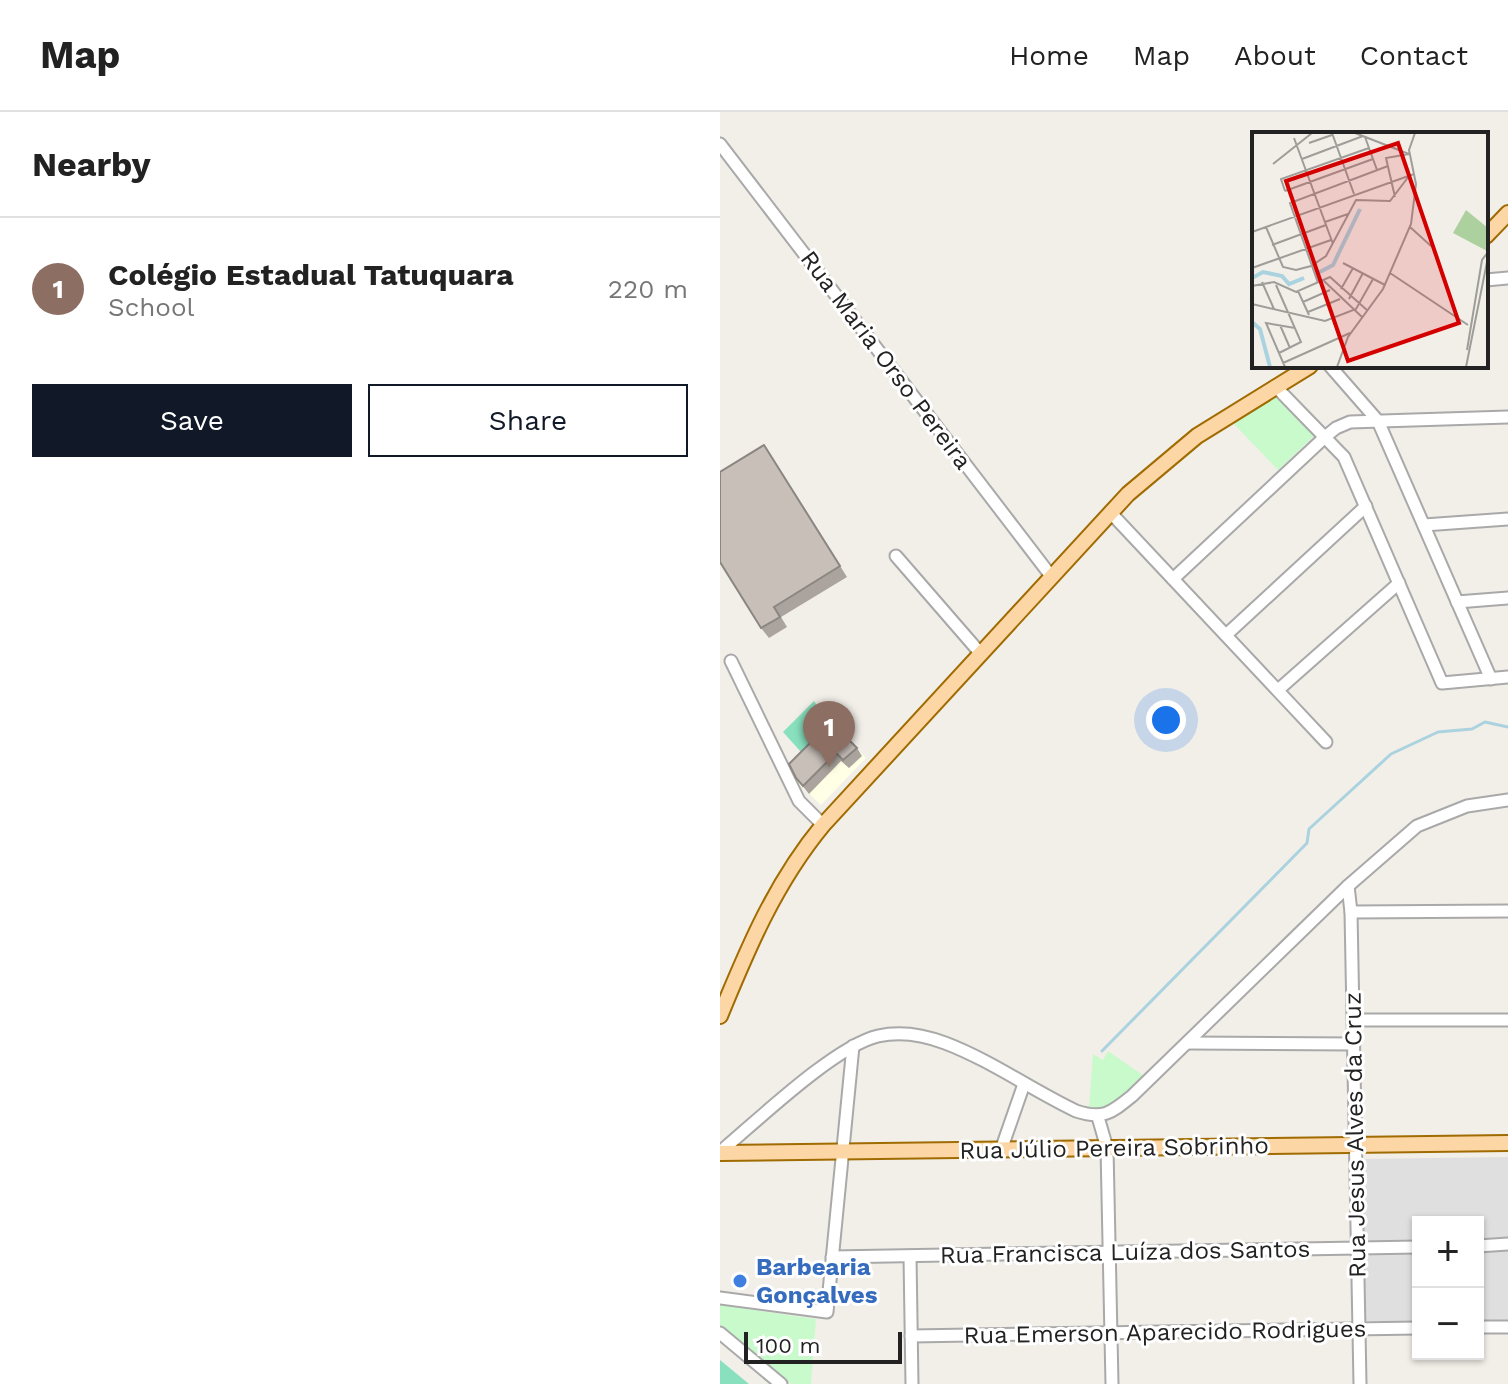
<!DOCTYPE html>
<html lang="en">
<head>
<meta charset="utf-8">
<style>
	:root { --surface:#fff; --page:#f6f6f6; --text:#222; --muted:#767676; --line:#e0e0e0; --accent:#111827 }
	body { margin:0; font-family:"Work Sans",sans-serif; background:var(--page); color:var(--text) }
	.controls { position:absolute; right:24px; bottom:24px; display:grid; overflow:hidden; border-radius:0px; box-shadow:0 2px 6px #0004 }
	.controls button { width:72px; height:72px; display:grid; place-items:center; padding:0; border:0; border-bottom:2px solid var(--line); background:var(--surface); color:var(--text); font:40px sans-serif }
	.scale { position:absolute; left:24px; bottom:20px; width:158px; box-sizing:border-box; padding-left:8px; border:4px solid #222; border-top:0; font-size:22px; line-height:28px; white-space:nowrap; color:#222; -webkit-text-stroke:6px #fff; paint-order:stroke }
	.you { position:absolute; left:446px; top:608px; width:28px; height:28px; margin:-20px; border:6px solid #fff; border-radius:50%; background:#1a73e8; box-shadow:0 0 0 12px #1a73e833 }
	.badge { display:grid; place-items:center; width:52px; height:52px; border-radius:50%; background:var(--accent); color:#fff; font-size:26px; font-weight:700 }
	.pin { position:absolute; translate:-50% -66px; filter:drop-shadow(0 2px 4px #0008) }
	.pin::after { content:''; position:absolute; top:42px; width:28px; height:24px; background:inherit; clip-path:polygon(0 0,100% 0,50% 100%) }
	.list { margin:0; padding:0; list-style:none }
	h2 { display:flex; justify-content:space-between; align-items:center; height:104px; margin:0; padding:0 32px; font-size:34px }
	h2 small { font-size:26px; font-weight:400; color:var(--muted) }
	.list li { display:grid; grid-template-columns:52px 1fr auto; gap:24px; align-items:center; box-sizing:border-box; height:144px; padding:0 32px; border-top:2px solid var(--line) }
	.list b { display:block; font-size:30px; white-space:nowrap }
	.list p { margin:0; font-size:26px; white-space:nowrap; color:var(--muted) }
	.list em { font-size:26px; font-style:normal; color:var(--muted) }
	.actions { display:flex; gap:16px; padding:24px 32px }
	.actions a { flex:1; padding:18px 0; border:2px solid var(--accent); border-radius:0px; text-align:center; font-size:28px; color:var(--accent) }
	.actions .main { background:var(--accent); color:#fff }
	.map { position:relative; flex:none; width:788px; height:1272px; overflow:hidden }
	header { display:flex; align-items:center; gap:48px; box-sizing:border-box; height:112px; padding:0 40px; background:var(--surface); border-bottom:2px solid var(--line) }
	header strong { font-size:38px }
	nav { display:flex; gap:44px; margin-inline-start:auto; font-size:28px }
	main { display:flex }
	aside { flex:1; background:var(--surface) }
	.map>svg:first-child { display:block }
	.residential { fill:#e0dfdf }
	.education { fill:#ffffe5 }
	.park { fill:#c8facc }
	.pitch { fill:#88e0be }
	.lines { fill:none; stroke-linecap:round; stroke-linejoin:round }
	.stream { stroke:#aad3df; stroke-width:3 }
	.minor-casing { stroke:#a9a9a9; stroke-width:15 }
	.major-casing { stroke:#a06b00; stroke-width:18 }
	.minor { stroke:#fff; stroke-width:11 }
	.major { stroke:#fcd6a4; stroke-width:14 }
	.wall { fill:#aba49e }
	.building { fill:#c7bfb8; stroke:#8b8681; stroke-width:2 }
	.shop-dot { fill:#3f7fe0; stroke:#fff; stroke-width:3 }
	.labels { text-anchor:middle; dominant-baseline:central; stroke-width:6; stroke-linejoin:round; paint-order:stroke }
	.street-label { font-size:24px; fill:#222; stroke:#fff }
	.shop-label { font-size:24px; font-weight:bold; fill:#366cbe; stroke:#fff; text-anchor:start }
	.inset-river { fill:none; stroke:#aad3df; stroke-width:4 }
	.inset-road { fill:none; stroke:#9f9d99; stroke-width:2 }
	.view { fill:#d40000; fill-opacity:0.15; stroke:#d40000; stroke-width:4 }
	.inset-edge { fill:none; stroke:#222; stroke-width:4 }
</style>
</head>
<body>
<header>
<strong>Map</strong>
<nav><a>Home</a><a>Map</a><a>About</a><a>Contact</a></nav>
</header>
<main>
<aside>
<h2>Nearby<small></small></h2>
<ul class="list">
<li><span class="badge" style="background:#8d6e63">1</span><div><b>Colégio Estadual Tatuquara</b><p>School</p></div><em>220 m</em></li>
</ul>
<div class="actions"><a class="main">Save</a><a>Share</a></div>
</aside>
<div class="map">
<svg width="788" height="1272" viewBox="0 0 788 1272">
	<rect width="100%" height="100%" fill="#f2efe9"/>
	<!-- residential -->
	<polygon class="residential" points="788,1045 788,1208 758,1208 758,1110 698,1110 698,1209 646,1209 641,1047"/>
	<!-- education -->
	<polygon class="education" points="117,616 146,646 101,693 70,664"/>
	<!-- park -->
	<g class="park">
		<polygon points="555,283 594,324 558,358 512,310"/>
		<path d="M388,939L424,964C407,981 394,997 369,997L373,942L383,948Z"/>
		<polygon points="0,1193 96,1207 91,1272 71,1272 0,1213"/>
	</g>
	<!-- pitch -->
	<g class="pitch">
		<polygon points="94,589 109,612 81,640 63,620"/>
		<polygon points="0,1248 29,1272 0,1272"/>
	</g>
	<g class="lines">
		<!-- stream -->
		<polyline class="stream" points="382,939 587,731 589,717 671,642 718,620 752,617 765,610 788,615"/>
		<!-- minor casing -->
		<g class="minor-casing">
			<g id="minor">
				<polyline points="0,32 331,464"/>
				<polyline points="766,168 788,166"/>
				<polyline points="610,254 658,309 771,567"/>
				<polyline points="555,274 624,345 722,571 788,565"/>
				<polyline points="390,400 606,630"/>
				<polyline points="704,413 788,407"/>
				<polyline points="176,444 261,542"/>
				<polyline points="453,467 605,325 616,316 630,310 788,305"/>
				<polyline points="737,490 788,486"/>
				<polyline points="506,523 646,394"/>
				<polyline points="11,549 79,689 103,713"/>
				<polyline points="558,578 679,471"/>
				<polyline points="628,774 631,800 640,1272"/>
				<polyline points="631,800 788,799"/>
				<polyline points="634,908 788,908"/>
				<polyline points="467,931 634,932"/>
				<polyline points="378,1005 387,1036 392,1272"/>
				<polyline points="281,1038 304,972"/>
				<path d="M0,1040C37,1009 115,934 158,924C180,919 204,923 225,931C270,948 312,978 356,999C383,1008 391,1001 412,984L628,774L697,714L747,694L788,688"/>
				<polyline points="758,1134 788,1132"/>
				<polyline points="190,1144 192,1272"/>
				<polyline points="112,1145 698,1135"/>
				<polyline points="0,1186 107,1200 133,934"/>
				<polyline points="758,1215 788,1215"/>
				<polyline points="0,1221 61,1272"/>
				<polyline points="191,1224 698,1216"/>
			</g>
		</g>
		<!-- major casing -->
		<g class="major-casing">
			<g id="major">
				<polyline points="766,124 788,101"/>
				<path d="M0,904C28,836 55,771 103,713L408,382L477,324L590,254"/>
				<polyline points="0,1041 788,1031"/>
			</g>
		</g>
		<!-- minor -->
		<use href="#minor" class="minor"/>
		<!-- major -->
		<use href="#major" class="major"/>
	</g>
	<!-- wall -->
	<g class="wall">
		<polygon points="44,333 127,465 61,505 67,515 49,526 41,516"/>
		<polygon points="94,632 137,636 142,644 129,656 121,649 89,682 76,666"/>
	</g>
	<!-- building -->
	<g class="building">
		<polygon points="44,333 120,454 54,495 60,505 41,516 0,450 0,360"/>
		<polygon points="114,613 137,636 123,648 116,641 83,674 76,666 69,652 91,630 94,632"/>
	</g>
	<!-- markers -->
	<circle class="shop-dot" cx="20" cy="1169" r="8"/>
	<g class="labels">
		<!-- street labels -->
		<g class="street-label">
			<text transform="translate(166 248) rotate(53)">Rua Maria Orso Pereira</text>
			<text transform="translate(635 1023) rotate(-91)">Rua Jesus Alves da Cruz</text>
			<text transform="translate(394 1036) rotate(-1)">Rua Júlio Pereira Sobrinho</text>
			<text transform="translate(405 1140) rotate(-1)">Rua Francisca Luíza dos Santos</text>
			<text transform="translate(445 1220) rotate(-1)">Rua Emerson Aparecido Rodrigues</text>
		</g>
		<!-- shop labels -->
		<g class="shop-label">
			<text x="36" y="1155">Barbearia<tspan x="36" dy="28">Gonçalves</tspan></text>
		</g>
	</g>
	<!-- overview -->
	<g transform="translate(532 20)">
		<rect width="236" height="236" fill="#f2efe9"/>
		<path d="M214,78L236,96L235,119L201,101Z" fill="#add19e"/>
		<path class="inset-river" d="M64,142L81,133L108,77M0,146L11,140L30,144L37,152L52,146M0,190L8,197L18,235"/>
		<path class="inset-road" d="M80,1L102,62M103,1L157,22M113,5L125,38M42,6L81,112M57,11L80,3M50,27L111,4M21,32L60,1M33,59L29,47L117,16M33,59L121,27M143,65L134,26L157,22M73,90L96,82M14,95L31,135L44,138L59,134L74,124L104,68L138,69L157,44M158,95L179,114M0,100L162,42M20,113L74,93M91,131L133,153M0,136L79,108M138,141L216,193M72,149L110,185M10,150L22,177M66,151L38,71L136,34M24,153L49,210L27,221M0,154L22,150L44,160L78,145L116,179M89,157L101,136M46,159L57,183M97,167L111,141M51,170L78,158M0,172L73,189L104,177L121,147M56,180L88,167M28,193L38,216M215,218L230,128L236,120M31,231L98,201M33,235L14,191L43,196M85,235L96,205L131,157L159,92L164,52L157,18L163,1M214,235L236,125"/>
		<path class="view" d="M146,11L207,191L96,229L34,49Z"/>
		<rect width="236" height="236" class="inset-edge"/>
	</g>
</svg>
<div class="controls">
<button>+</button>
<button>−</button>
</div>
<div class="scale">100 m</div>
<div class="you"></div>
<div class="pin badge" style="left:109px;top:655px;background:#8d6e63">1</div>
</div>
</main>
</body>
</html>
